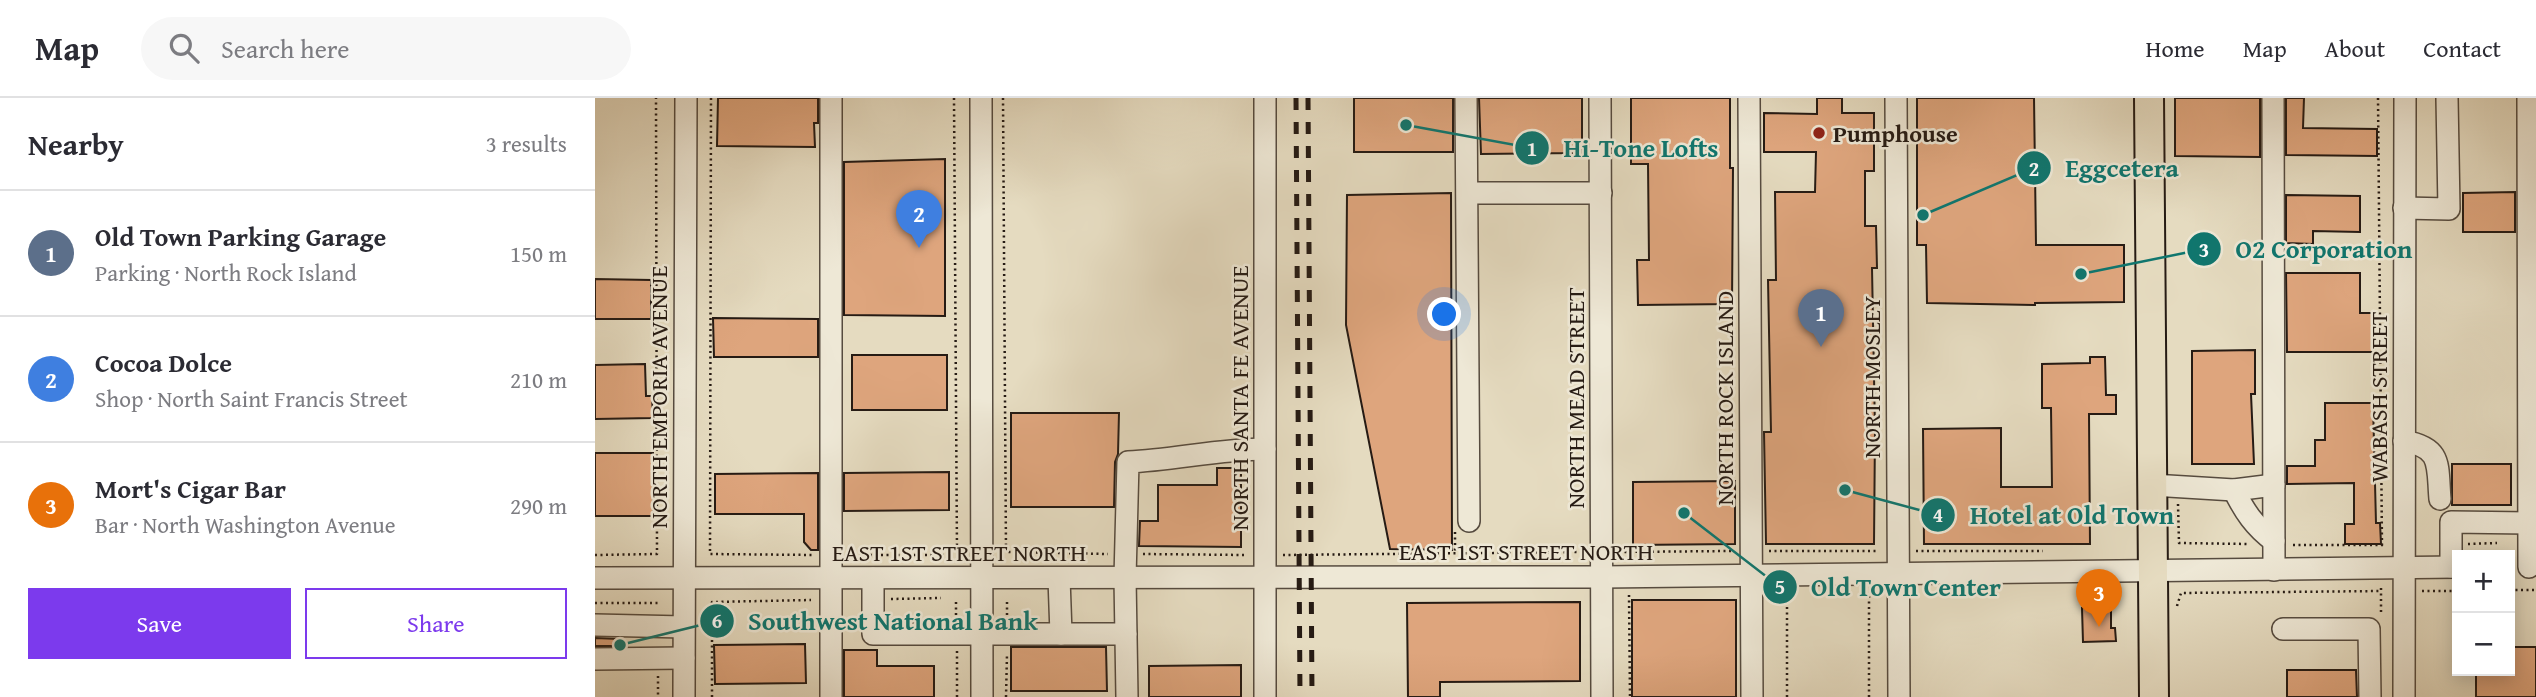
<!DOCTYPE html>
<html lang="en">
<head>
<meta charset="utf-8">
<style>
	:root { --surface:#fff; --page:#f7f7f7; --text:#2b2b33; --muted:#7c7c81; --line:#e1e1e2; --accent:#7c3aed }
	body { margin:0; font-family:"Gentium Book Plus",serif; background:var(--page); color:var(--text) }
	.controls { position:absolute; right:21px; bottom:21px; display:grid; overflow:hidden; border-radius:0px; box-shadow:0 4px 18px #0003 }
	.controls button { width:63px; height:63px; display:grid; place-items:center; padding:0; border:0; border-bottom:2px solid var(--line); background:var(--surface); color:var(--text); font:35px sans-serif }
	.you { position:absolute; left:850px; top:217px; width:24px; height:24px; margin:-18px; border:5px solid #fff; border-radius:50%; background:#1a73e8; box-shadow:0 0 0 10px #1a73e833 }
	.badge { display:grid; place-items:center; width:46px; height:46px; border-radius:50%; background:var(--accent); color:#fff; font-size:23px; font-weight:700 }
	.pin { position:absolute; translate:-50% -58px; filter:drop-shadow(0 2px 4px #0008) }
	.pin::after { content:''; position:absolute; top:37px; width:24px; height:21px; background:inherit; clip-path:polygon(0 0,100% 0,50% 100%) }
	.list { margin:0; padding:0; list-style:none }
	h2 { display:flex; justify-content:space-between; align-items:center; height:91px; margin:0; padding:0 28px; font-size:30px }
	h2 small { font-size:23px; font-weight:400; color:var(--muted) }
	.list li { display:grid; grid-template-columns:46px 1fr auto; gap:21px; align-items:center; box-sizing:border-box; height:126px; padding:0 28px; border-top:2px solid var(--line) }
	.list b { display:block; font-size:26px; white-space:nowrap }
	.list p { margin:0; font-size:23px; white-space:nowrap; color:var(--muted) }
	.list em { font-size:23px; font-style:normal; color:var(--muted) }
	.actions { display:flex; gap:14px; padding:21px 28px }
	.actions a { flex:1; padding:16px 0; border:2px solid var(--accent); border-radius:0px; text-align:center; font-size:24px; color:var(--accent) }
	.actions .main { background:var(--accent); color:#fff }
	.icon { flex:none; width:38px; height:38px; fill:none; stroke:currentColor; stroke-width:2; stroke-linecap:round; stroke-linejoin:round }
	.map { position:relative; flex:none; width:1941px; height:599px; overflow:hidden }
	header { display:flex; align-items:center; gap:42px; box-sizing:border-box; height:98px; padding:0 35px; background:var(--surface); border-bottom:2px solid var(--line) }
	header strong { font-size:33px }
	nav { display:flex; gap:38px; margin-inline-start:auto; font-size:24px }
	.search { width:490px; height:63px; background:var(--page); display:flex; align-items:center; gap:18px; box-sizing:border-box; padding:0 24px; border-radius:38px; color:var(--muted); font-size:26px }
	main { display:flex }
	aside { flex:1; background:var(--surface) }
	.map>svg:first-child { display:block }
	.building { fill:#dea57d; stroke:#261b14; stroke-width:2 }
	.lines { fill:none; stroke-linecap:round; stroke-linejoin:round }
	.minor-casing { stroke:#564b3f; stroke-width:24 }
	.major-casing { stroke:#261b14; stroke-width:32 }
	.path { stroke:#261b14; stroke-width:2.5; stroke-dasharray:2 3.5; stroke-linecap:butt }
	.minor { stroke:#eee8d6; stroke-width:21 }
	.major { stroke:#e5dbc0; stroke-width:28 }
	.rail { stroke:#261b14; stroke-width:5; stroke-dasharray:12 12; stroke-linecap:butt }
	.poi-dot { fill:#8f2418; stroke:#eee8d6; stroke-width:2.5 }
	.labels { text-anchor:middle; dominant-baseline:central; stroke-width:5; stroke-linejoin:round; paint-order:stroke }
	.poi-label { font-size:24px; font-weight:bold; fill:#261b14; stroke:#eee8d6; text-anchor:start }
	.street-label { font-size:24px; fill:#261b14; stroke:#eee8d6 }
	.leader { fill:none; stroke:#0f766e; stroke-width:2.5 }
	.callout-dot { fill:#0f766e; stroke:#eee8d6; stroke-width:2.5 }
	.mark-label { font-size:21px; text-anchor:middle; font-weight:bold; fill:#fff }
	.callout-label { font-size:26px; text-anchor:middle; font-weight:bold; fill:#0f766e; stroke:#eee8d6; stroke-width:5; stroke-linejoin:round; paint-order:stroke }
</style>
</head>
<body>
<header>
<strong>Map</strong>
<div class="search"><svg class="icon" aria-label="search" viewBox="0 0 24 24"><circle cx="10" cy="10" r="6"/><path d="M15 15l6 6"/></svg>Search here</div>
<nav><a>Home</a><a>Map</a><a>About</a><a>Contact</a></nav>
</header>
<main>
<aside>
<h2>Nearby<small>3 results</small></h2>
<ul class="list">
<li><span class="badge" style="background:#5c6f8a">1</span><div><b>Old Town Parking Garage</b><p>Parking · North Rock Island</p></div><em>150 m</em></li>
<li><span class="badge" style="background:#3f7fe0">2</span><div><b>Cocoa Dolce</b><p>Shop · North Saint Francis Street</p></div><em>210 m</em></li>
<li><span class="badge" style="background:#e8710a">3</span><div><b>Mort's Cigar Bar</b><p>Bar · North Washington Avenue</p></div><em>290 m</em></li>
</ul>
<div class="actions"><a class="main">Save</a><a>Share</a></div>
</aside>
<div class="map">
<svg width="1941" height="599" viewBox="0 0 1941 599">
	<rect width="100%" height="100%" fill="#e5dbc0"/>
	<filter id="stains"><feTurbulence type="fractalNoise" baseFrequency=".00286" numOctaves="4"/><feColorMatrix values="0 0 0 0 .2 0 0 0 0 .09 0 0 0 0 .02 0 0 0 .5 -.17"/></filter>
	<radialGradient id="worn" r=".72"><stop offset=".6" stop-color="#630" stop-opacity="0"/><stop offset="1" stop-color="#630" stop-opacity=".3"/></radialGradient>
	<!-- building -->
	<g class="building">
		<polygon points="123,0 223,0 223,25 219,25 220,49 122,48"/>
		<rect x="759" y="0" width="99" height="54"/>
		<polygon points="884,0 987,0 987,55 886,56"/>
		<polygon points="1036,0 1135,0 1135,70 1138,70 1137,206 1043,207 1042,162 1054,162 1053,66 1036,66"/>
		<polygon points="1222,0 1247,0 1247,15 1279,15 1279,73 1270,73 1270,128 1281,128 1282,170 1277,170 1280,332 1279,446 1171,446 1169,334 1176,334 1173,182 1181,182 1180,94 1220,94 1221,54 1169,54 1169,15 1222,16"/>
		<polygon points="1322,0 1439,0 1441,147 1529,147 1529,204 1440,205 1440,207 1332,205 1331,147 1322,147"/>
		<polygon points="1580,0 1665,0 1665,59 1580,58"/>
		<polygon points="1691,0 1709,0 1708,30 1782,31 1782,58 1691,57"/>
		<polygon points="350,61 350,218 249,217 249,64"/>
		<polygon points="1920,94 1920,134 1868,134 1868,95"/>
		<polygon points="856,95 857,452 795,451 751,227 752,97"/>
		<polygon points="1691,97 1765,98 1765,134 1718,133 1718,146 1691,145"/>
		<polygon points="1691,175 1765,175 1765,215 1779,215 1780,254 1692,254"/>
		<polygon points="0,181 56,182 56,221 0,221"/>
		<polygon points="118,220 223,221 223,259 119,259"/>
		<polygon points="1660,252 1660,296 1656,296 1659,366 1597,366 1597,253"/>
		<rect x="257" y="257" width="95" height="55"/>
		<polygon points="1495,259 1510,259 1511,297 1521,297 1521,316 1494,316 1495,446 1329,446 1328,331 1406,330 1406,389 1457,389 1456,310 1447,310 1447,266 1495,265"/>
		<polygon points="50,266 51,298 57,298 58,320 0,321 0,267"/>
		<polygon points="1730,305 1778,305 1781,425 1785,425 1786,446 1750,446 1750,426 1759,426 1759,385 1692,386 1692,368 1720,368 1720,342 1730,342"/>
		<polygon points="416,315 524,315 523,356 520,364 519,409 416,409"/>
		<rect x="0" y="355" width="58" height="63"/>
		<rect x="1857" y="366" width="59" height="41"/>
		<polygon points="622,370 646,370 646,449 544,448 545,423 563,423 563,387 622,387"/>
		<polygon points="354,374 354,412 249,413 249,375"/>
		<polygon points="223,375 223,452 216,452 209,444 209,416 120,416 120,376"/>
		<polygon points="1140,383 1140,446 1038,447 1038,384"/>
		<rect x="1037" y="502" width="104" height="97"/>
		<polygon points="985,504 985,583 845,584 845,599 813,599 812,505"/>
		<polygon points="1516,509 1516,530 1520,530 1521,543 1488,544 1487,510"/>
		<polygon points="0,540 25,541 25,548 0,548"/>
		<polygon points="210,546 211,585 120,586 119,547"/>
		<polygon points="416,549 511,549 512,593 416,593"/>
		<polygon points="1915,549 1941,549 1941,599 1881,599 1881,573 1915,573"/>
		<polygon points="249,552 282,552 282,568 339,568 339,599 249,599"/>
		<polygon points="646,567 646,599 554,599 554,568"/>
		<polygon points="1692,572 1761,572 1762,599 1692,599"/>
	</g>
	<g class="lines">
		<!-- minor casing -->
		<g class="minor-casing">
			<g id="minor">
				<polyline points="236,0 236,599"/>
				<polyline points="386,0 387,599"/>
				<polyline points="670,0 670,599"/>
				<polyline points="871,0 874,423"/>
				<polyline points="1005,0 1007,599"/>
				<polyline points="1154,0 1157,599"/>
				<polyline points="1301,0 1304,599"/>
				<polyline points="1678,0 1679,472"/>
				<polyline points="1933,0 1934,469"/>
				<polyline points="873,95 1006,95"/>
				<polyline points="1809,110 1854,111 1852,0"/>
				<path d="M1809,343C1848,350 1842,367 1845,401"/>
				<polyline points="1557,387 1639,392 1679,387"/>
				<path d="M1639,392C1649,413 1660,429 1679,443"/>
				<polyline points="1856,469 1856,424 1934,425"/>
				<polyline points="0,480 1007,479 1862,469"/>
				<polyline points="278,480 278,536 466,536 464,480"/>
				<polyline points="0,527 89,529"/>
				<polyline points="1688,531 1774,531 1775,599"/>
				<polyline points="466,536 531,536"/>
				<polyline points="0,561 89,560"/>
				<polyline points="89,599 91,0"/>
				<path d="M532,599L530,480L533,364C579,362 624,351 670,351"/>
				<polyline points="1809,599 1810,0"/>
			</g>
		</g>
		<!-- major casing -->
		<g class="major-casing">
			<polyline id="major" points="1554,0 1559,599"/>
		</g>
		<!-- path -->
		<g class="path">
			<polyline points="116,0 115,456 219,457"/>
			<polyline points="359,0 362,454"/>
			<polyline points="408,0 411,454 513,456"/>
			<polyline points="1783,0 1787,449"/>
			<polyline points="1583,406 1584,445 1653,446"/>
			<polyline points="860,434 860,456"/>
			<polyline points="1873,446 1902,445"/>
			<polyline points="1698,447 1790,447"/>
			<polyline points="1174,453 1283,453"/>
			<polyline points="1321,453 1448,453"/>
			<polyline points="1024,454 1136,453"/>
			<polyline points="548,456 650,457"/>
			<polyline points="0,457 62,456 61,0"/>
			<polyline points="253,457 356,457"/>
			<polyline points="688,457 989,454"/>
			<polyline points="1786,490 1786,515"/>
			<polyline points="1915,492 1941,492"/>
			<polyline points="1827,493 1862,493"/>
			<polyline points="1034,497 1035,599"/>
			<polyline points="296,501 346,500"/>
			<polyline points="361,504 361,519"/>
			<polyline points="412,504 412,518"/>
			<polyline points="0,505 63,505 63,508"/>
			<polyline points="1582,508 1586,495 1786,493"/>
			<polyline points="362,553 362,599"/>
			<polyline points="63,578 63,599"/>
			<polyline points="117,599 117,504 216,502"/>
			<polyline points="411,599 412,556"/>
			<polyline points="1192,599 1192,494"/>
			<polyline points="1274,599 1274,496"/>
		</g>
		<!-- minor -->
		<use href="#minor" class="minor"/>
		<!-- major -->
		<use href="#major" class="major"/>
		<!-- rail -->
		<g class="rail">
			<polyline points="701,0 705,599"/>
			<polyline points="713,0 717,599"/>
		</g>
	</g>
	<!-- markers -->
	<circle class="poi-dot" cx="1224" cy="35" r="7"/>
	<g class="labels">
		<!-- poi labels -->
		<g class="poi-label">
			<text x="1238" y="35">Pumphouse</text>
		</g>
		<!-- street labels -->
		<g class="street-label">
			<text transform="translate(1276 279) rotate(-90)">NORTH MOSLEY</text>
			<text transform="translate(63 299) rotate(-90)">NORTH EMPORIA AVENUE</text>
			<text transform="translate(1783 299) rotate(-90)">WABASH STREET</text>
			<text transform="translate(644 300) rotate(-90)">NORTH SANTA FE AVENUE</text>
			<text transform="translate(980 300) rotate(-90)">NORTH MEAD STREET</text>
			<text transform="translate(1129 300) rotate(-90)">NORTH ROCK ISLAND</text>
			<text x="931" y="453">EAST 1ST STREET NORTH</text>
			<text x="364" y="454">EAST 1ST STREET NORTH</text>
		</g>
	</g>
	<!-- callouts -->
	<path class="leader" d="M811 27L937 50M1328 117L1439 70M1486 176L1609 151M1250 392L1343 417M1089 415L1185 489M25 547L122 523"/>
	<g class="callout-dot">
		<circle cx="811" cy="27" r="7"/>
		<circle cx="1328" cy="117" r="7"/>
		<circle cx="1486" cy="176" r="7"/>
		<circle cx="1250" cy="392" r="7"/>
		<circle cx="1089" cy="415" r="7"/>
		<circle cx="25" cy="547" r="7"/>
		<circle cx="937" cy="50" r="18"/>
		<circle cx="1439" cy="70" r="18"/>
		<circle cx="1609" cy="151" r="18"/>
		<circle cx="1343" cy="417" r="18"/>
		<circle cx="1185" cy="489" r="18"/>
		<circle cx="122" cy="523" r="18"/>
	</g>
	<g class="mark-label">
		<text x="937" y="58">1</text>
		<text x="1439" y="78">2</text>
		<text x="1609" y="159">3</text>
		<text x="1343" y="424">4</text>
		<text x="1185" y="496">5</text>
		<text x="122" y="530">6</text>
	</g>
	<g class="callout-label">
		<text x="1046" y="59">Hi-Tone Lofts</text>
		<text x="1527" y="79">Eggcetera</text>
		<text x="1729" y="160">O2 Corporation</text>
		<text x="1477" y="426">Hotel at Old Town</text>
		<text x="1311" y="498">Old Town Center</text>
		<text x="298" y="532">Southwest National Bank</text>
	</g>
	<rect width="100%" height="100%" filter="url(#stains)"/>
	<rect width="100%" height="100%" fill="url(#worn)"/>
</svg>
<div class="controls">
<button>+</button>
<button>−</button>
</div>
<div class="you"></div>
<div class="pin badge" style="left:1226px;top:249px;background:#5c6f8a">1</div>
<div class="pin badge" style="left:324px;top:150px;background:#3f7fe0">2</div>
<div class="pin badge" style="left:1504px;top:529px;background:#e8710a">3</div>
</div>
</main>
</body>
</html>
